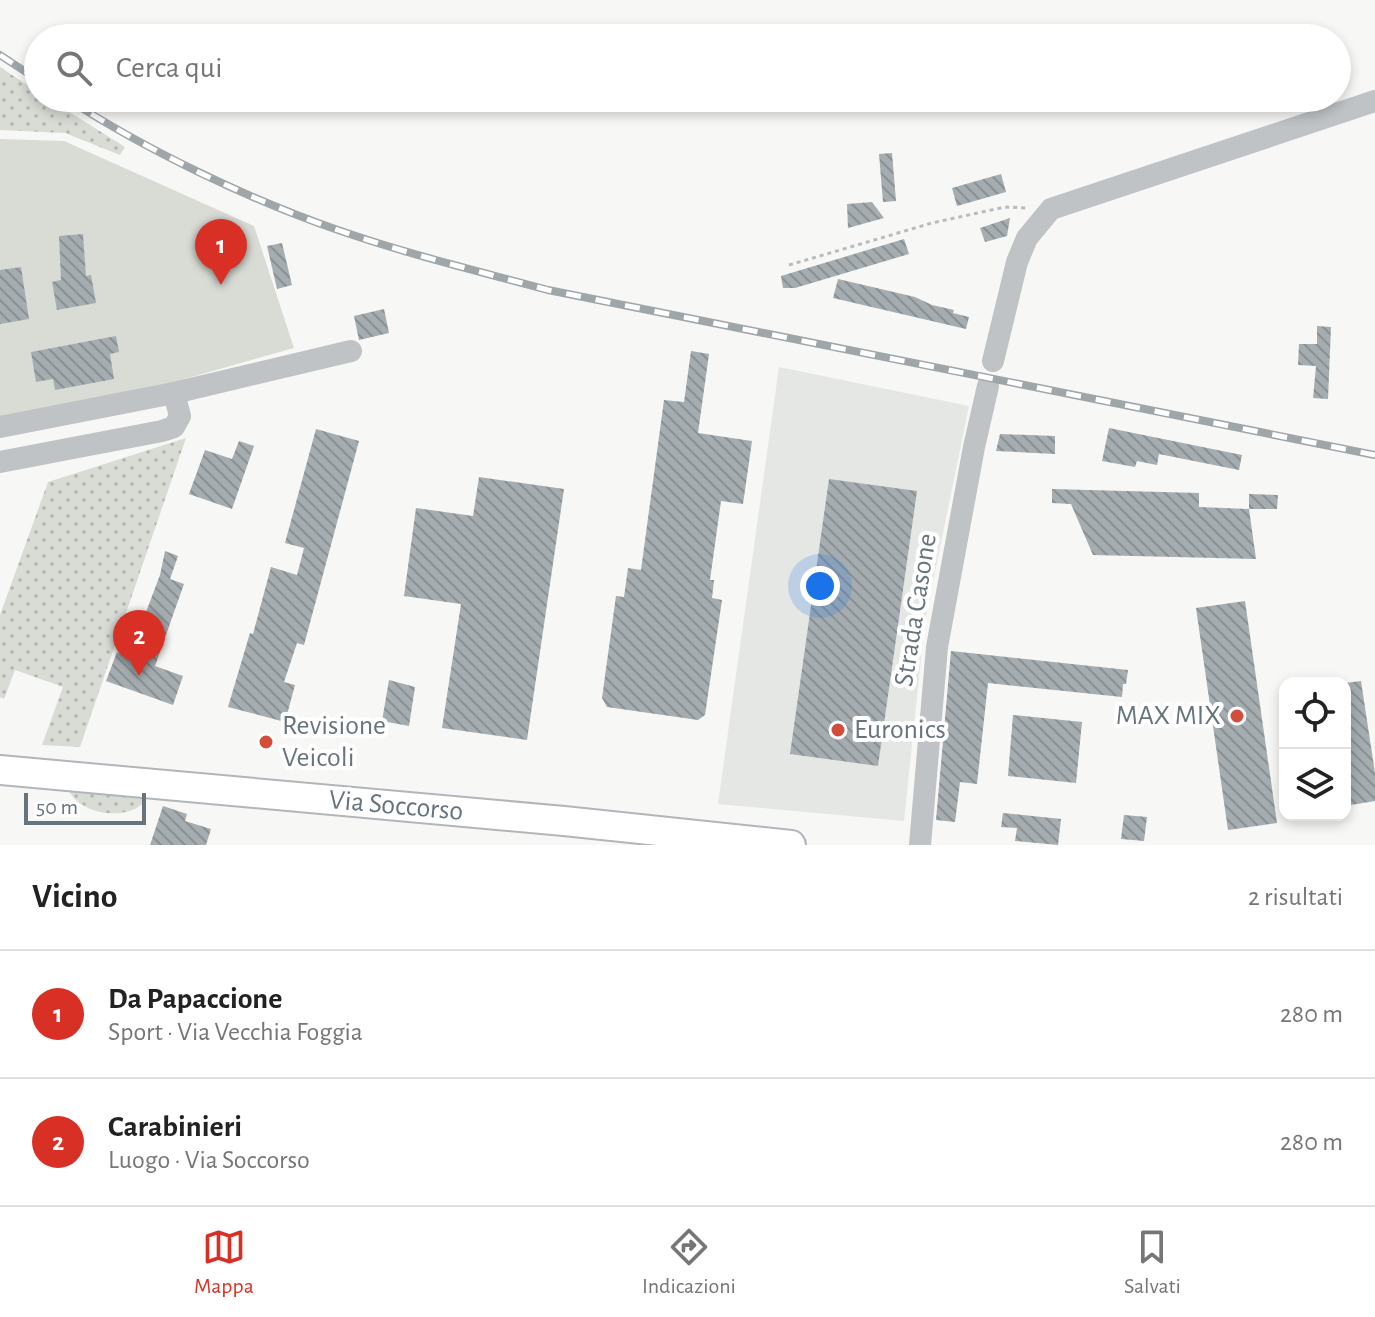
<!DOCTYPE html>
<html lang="it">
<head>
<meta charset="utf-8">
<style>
	:root { --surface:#fff; --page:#f6f6f6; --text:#222; --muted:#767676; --line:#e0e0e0; --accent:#d93025 }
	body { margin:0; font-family:"Alegreya Sans",sans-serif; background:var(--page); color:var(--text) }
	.controls { position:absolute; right:24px; bottom:24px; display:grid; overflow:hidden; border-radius:16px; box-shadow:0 4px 12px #0003 }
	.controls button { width:72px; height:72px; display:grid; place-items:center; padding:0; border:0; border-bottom:2px solid var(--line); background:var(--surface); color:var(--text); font:40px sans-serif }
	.scale { position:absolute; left:24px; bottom:20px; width:122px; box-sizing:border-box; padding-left:8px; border:4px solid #66757d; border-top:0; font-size:22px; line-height:28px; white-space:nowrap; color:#66757d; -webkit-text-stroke:6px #fff; paint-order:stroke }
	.you { position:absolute; left:820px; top:586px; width:28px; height:28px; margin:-20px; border:6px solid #fff; border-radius:50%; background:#1a73e8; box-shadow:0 0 0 12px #1a73e833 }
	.badge { display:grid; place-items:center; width:52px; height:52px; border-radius:50%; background:var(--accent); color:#fff; font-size:26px; font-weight:700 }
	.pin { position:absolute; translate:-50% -66px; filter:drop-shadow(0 2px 4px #0008) }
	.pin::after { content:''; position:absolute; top:42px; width:28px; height:24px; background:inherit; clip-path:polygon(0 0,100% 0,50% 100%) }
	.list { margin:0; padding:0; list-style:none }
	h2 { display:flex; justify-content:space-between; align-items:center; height:104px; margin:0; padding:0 32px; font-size:34px }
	h2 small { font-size:26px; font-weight:400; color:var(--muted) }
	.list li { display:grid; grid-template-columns:52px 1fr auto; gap:24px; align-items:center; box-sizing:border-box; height:128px; padding:0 32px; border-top:2px solid var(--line) }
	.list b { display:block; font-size:30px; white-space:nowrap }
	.list p { margin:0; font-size:26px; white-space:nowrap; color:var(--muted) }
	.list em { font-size:26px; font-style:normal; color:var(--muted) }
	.icon { flex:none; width:44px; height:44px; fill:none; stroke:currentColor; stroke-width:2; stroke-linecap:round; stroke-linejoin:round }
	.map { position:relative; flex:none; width:1375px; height:845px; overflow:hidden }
	.search { position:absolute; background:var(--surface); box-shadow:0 4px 12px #0003; left:24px; right:24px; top:24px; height:88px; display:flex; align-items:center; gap:20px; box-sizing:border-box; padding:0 28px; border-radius:44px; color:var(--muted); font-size:30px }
	.sheet { height:360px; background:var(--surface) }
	nav { display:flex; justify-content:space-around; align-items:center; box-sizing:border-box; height:112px; border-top:2px solid var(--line); background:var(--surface); font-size:22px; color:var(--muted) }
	nav a { display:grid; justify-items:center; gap:4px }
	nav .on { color:var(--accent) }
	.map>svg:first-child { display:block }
	.built { fill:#e5e7e5 }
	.grass { fill:url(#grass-dots) }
	.green { fill:#d8dcd5 }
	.building { fill:url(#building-back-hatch) }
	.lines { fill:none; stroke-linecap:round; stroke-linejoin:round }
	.major-casing { stroke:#b1b6b9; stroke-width:32 }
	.path { stroke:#b9bcbe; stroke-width:3; stroke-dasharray:4 4; stroke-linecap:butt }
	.minor { stroke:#bfc3c6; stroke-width:22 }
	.major { stroke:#fff; stroke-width:28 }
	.rail-casing { stroke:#9fa6aa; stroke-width:8 }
	.rail { stroke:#fff; stroke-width:5; stroke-dasharray:15; stroke-linecap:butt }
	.poi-dot { fill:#d24e3a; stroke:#fff; stroke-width:3 }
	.labels { text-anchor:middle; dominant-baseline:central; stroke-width:8; stroke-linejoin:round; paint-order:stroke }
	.street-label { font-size:28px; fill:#66757d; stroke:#fff }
	.poi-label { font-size:28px; fill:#66757d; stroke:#fff; text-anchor:start }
</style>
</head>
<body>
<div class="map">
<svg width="1375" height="845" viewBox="0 0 1375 845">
	<defs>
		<pattern id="grass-dots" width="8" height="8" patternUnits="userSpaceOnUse" patternTransform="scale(2)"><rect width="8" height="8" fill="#d8dcd5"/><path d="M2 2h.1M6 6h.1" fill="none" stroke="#b3b7b2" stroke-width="1.8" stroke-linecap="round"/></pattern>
		<pattern id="building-back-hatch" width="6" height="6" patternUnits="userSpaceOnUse" patternTransform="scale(2)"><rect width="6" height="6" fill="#a5adb1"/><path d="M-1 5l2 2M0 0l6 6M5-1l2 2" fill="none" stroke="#8a9195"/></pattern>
	</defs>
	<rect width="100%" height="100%" fill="#f7f7f5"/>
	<!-- built -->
	<polygon class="built" points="779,367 969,406 925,621 904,821 718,804"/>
	<!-- grass -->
	<g class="grass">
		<polygon points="0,67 38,92 38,98 47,98 125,147 120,155 65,133 0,130"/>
		<polygon points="186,438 80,747 42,745 63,687 15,670 4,699 0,697 0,615 48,482"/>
		<path d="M68,789L147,799C129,823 79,815 68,789Z"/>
	</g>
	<!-- green -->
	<polygon class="green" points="0,139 64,141 254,226 294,348 188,378 159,389 0,423"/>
	<!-- building -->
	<g class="building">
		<polygon points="892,153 896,201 883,202 879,154"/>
		<polygon points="1001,174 1006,192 957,206 952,188"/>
		<polygon points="872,202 884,218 848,228 847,204"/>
		<polygon points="1010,218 1007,236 985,242 980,228"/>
		<polygon points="83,234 86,276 91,275 96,303 57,310 52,282 61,280 59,236"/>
		<polygon points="904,239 909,254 795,288 783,288 781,276"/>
		<polygon points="282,243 292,285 277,289 267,246"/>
		<polygon points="21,267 29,319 0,324 0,270"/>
		<polygon points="838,279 915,297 932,305 954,310 953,313 969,317 966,329 833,298"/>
		<polygon points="384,309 389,333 359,340 354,316"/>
		<polygon points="1317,326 1331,327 1328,399 1313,398 1316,366 1298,365 1299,344 1317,344"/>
		<polygon points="116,336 119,352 110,354 114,379 55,390 53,379 36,382 31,352"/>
		<polygon points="691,351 709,354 698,433 752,441 743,504 721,501 710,580 714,580 712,598 722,600 705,715 698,720 607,707 602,698 616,596 624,597 628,568 641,570 664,400 684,402"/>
		<polygon points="1109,428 1242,455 1239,470 1159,454 1157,465 1137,461 1135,467 1102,461"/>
		<polygon points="316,429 359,441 304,645 297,643 284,682 295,685 285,722 228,707 250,633 253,634 271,567 297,575 304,548 285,543"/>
		<polygon points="1000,434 1055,436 1055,454 996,451"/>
		<polygon points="239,441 254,446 232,509 189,494 205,450 232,459"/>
		<polygon points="479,477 564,489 527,740 442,728 461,604 404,596 416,508 473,516"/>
		<polygon points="829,479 917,491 878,766 790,754"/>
		<polygon points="1052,489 1199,493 1199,507 1249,509 1256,559 1093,555 1071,504 1052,503"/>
		<polygon points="1249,494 1278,495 1277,509 1249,509"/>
		<polygon points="165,551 178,556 170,579 184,584 155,666 183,676 173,705 106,681 117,652 129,657 160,575"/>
		<polygon points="1245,601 1277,823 1228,830 1196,608"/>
		<polygon points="951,651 1128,670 1126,684 1123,684 1122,697 988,683 977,784 960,782 955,822 936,820"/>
		<polygon points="389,680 415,687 409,726 382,721"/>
		<polygon points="1361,681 1375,773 1375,801 1345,806 1345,683"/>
		<polygon points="1013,715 1082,722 1076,783 1008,776"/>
		<polygon points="163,806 187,814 185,821 211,829 206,845 150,845"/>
		<polygon points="1003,813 1061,819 1058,845 1015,841 1017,828 1001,827"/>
		<polygon points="1124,815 1147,817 1144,841 1121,839"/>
	</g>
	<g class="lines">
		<!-- major casing -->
		<g class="major-casing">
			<polyline id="major" points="0,770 564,821 791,845"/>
		</g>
		<!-- path -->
		<polyline class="path" points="789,265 932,223 1005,207 1028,208"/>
		<!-- minor -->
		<g class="minor">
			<polyline points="993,361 1017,262 1027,238 1051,209 1375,101"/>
			<polyline points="0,427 174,393 351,351"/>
			<polyline points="0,462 162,431 174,427 180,416 174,393"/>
			<polyline points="920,845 937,647 974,447 988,386"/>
		</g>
		<!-- major -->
		<use href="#major" class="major"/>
		<!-- rail casing -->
		<g class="rail-casing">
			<g id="rail">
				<polyline points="0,55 38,80"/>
				<path d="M66,98C144,149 250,200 338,230C407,254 478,271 548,290L1375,455"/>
			</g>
		</g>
		<!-- rail -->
		<use href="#rail" class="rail"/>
	</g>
	<!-- markers -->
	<g class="poi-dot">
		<circle cx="1237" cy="716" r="8"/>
		<circle cx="838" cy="730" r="8"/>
		<circle cx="266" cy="742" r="8"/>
	</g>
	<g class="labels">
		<!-- street labels -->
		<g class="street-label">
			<text transform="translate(916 610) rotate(-81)">Strada Casone</text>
			<text transform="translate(396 806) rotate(5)">Via Soccorso</text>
		</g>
		<!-- poi labels -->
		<g class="poi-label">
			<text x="1221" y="716" text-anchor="end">MAX MIX</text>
			<text x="282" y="726">Revisione<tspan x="282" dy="32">Veicoli</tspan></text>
			<text x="854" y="730">Euronics</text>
		</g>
	</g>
</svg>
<div class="controls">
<button><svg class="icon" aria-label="locate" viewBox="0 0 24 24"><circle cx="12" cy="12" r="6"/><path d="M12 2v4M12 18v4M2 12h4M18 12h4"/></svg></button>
<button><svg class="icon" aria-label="layers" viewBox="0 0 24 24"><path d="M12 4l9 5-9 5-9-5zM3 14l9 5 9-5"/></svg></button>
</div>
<div class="scale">50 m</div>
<div class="you"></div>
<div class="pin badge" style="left:221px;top:285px">1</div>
<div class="pin badge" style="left:139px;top:676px">2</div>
<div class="search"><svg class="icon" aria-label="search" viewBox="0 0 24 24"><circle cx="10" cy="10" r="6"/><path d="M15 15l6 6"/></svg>Cerca qui</div>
</div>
<section class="sheet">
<h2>Vicino<small>2 risultati</small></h2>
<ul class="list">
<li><span class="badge">1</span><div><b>Da Papaccione</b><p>Sport · Via Vecchia Foggia</p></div><em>280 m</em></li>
<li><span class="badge">2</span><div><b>Carabinieri</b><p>Luogo · Via Soccorso</p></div><em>280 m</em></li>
</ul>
</section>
<nav>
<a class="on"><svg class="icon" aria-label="map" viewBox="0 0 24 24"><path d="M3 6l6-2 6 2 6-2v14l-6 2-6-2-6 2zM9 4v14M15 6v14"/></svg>Mappa</a>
<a><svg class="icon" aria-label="directions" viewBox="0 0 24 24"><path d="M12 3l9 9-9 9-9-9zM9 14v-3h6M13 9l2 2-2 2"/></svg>Indicazioni</a>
<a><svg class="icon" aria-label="saved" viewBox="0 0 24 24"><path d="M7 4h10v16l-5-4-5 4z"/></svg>Salvati</a>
</nav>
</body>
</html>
